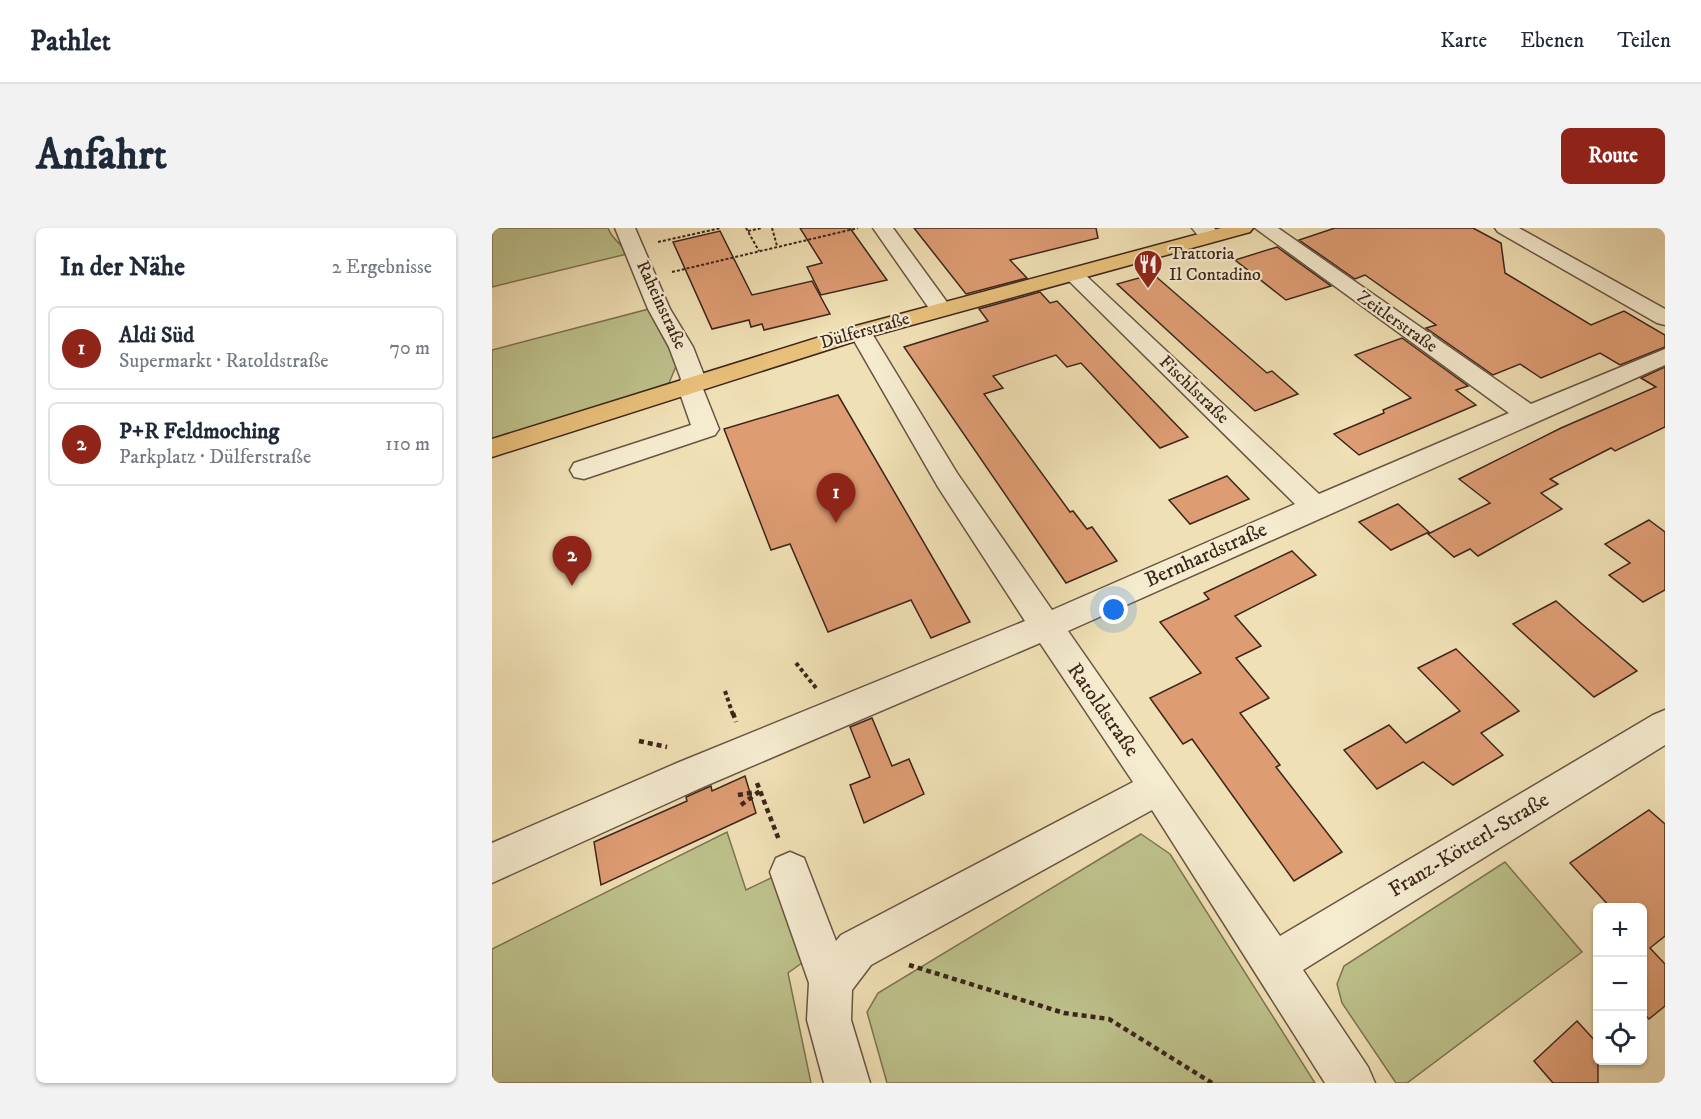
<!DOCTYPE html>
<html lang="de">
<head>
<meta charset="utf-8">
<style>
	:root { --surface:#fff; --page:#f2f2f3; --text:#1f2937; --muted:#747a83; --line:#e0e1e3; --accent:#8f2418 }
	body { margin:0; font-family:"IM FELL DW Pica",serif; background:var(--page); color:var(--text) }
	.controls { position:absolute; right:18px; bottom:18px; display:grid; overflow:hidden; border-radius:9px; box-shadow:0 2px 4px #0004 }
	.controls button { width:54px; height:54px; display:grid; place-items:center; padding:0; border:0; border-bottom:2px solid var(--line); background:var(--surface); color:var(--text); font:30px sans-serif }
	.you { position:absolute; left:622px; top:382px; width:21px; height:21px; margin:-15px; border:4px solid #fff; border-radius:50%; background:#1a73e8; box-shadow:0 0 0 9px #1a73e833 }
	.badge { display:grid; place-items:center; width:39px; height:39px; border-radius:50%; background:var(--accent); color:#fff; font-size:20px; font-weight:700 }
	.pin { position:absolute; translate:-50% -50px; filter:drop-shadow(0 2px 3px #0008) }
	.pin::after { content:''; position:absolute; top:32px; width:21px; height:18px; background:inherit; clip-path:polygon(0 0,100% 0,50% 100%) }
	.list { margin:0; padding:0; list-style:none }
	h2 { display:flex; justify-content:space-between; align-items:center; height:78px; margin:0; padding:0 24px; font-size:26px }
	h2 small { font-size:20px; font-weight:400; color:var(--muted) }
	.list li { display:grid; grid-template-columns:39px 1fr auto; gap:18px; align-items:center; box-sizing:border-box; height:84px; margin:0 12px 12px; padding:0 12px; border:2px solid var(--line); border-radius:9px }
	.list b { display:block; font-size:22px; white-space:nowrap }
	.list p { margin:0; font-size:20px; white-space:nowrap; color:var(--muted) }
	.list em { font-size:20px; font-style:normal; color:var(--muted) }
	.icon { flex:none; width:33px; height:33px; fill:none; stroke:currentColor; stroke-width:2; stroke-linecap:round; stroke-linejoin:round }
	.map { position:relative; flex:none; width:1173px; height:855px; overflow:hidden; border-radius:9px }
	header { display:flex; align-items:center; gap:36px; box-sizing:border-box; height:84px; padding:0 30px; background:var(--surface); border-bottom:2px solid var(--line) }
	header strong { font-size:28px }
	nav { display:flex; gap:33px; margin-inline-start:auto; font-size:21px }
	.intro { display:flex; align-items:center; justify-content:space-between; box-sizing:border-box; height:144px; padding:0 36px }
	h1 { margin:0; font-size:42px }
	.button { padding:15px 27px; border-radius:9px; background:var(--accent); color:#fff; font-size:21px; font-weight:700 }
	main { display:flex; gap:36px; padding:0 36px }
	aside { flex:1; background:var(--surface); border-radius:9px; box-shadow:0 2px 4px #0004 }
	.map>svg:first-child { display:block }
	.green { fill:#bdc18b; stroke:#7c7353; stroke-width:1.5 }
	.building { fill:#de9c73; stroke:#3c251b; stroke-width:1.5 }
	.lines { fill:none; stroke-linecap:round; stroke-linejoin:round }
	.minor-casing { stroke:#695442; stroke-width:3 }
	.major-casing { stroke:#3c251b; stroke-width:3 }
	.path-far2 { stroke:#3c251b; stroke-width:2; stroke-dasharray:3 2; stroke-linecap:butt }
	.path-far1 { stroke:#3c251b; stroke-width:4; stroke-dasharray:4 3; stroke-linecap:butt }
	.path { stroke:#3c251b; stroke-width:4.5; stroke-dasharray:5 4; stroke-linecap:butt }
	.minor { fill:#f5ebcf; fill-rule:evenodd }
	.major { fill:#e8c07a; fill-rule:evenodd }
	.labels { text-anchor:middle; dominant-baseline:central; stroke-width:4.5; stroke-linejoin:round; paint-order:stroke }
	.far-poi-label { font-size:18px; fill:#3c251b; stroke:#f5ebcf; text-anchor:start }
	.far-street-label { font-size:18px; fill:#3c251b; stroke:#f5ebcf }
	.street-label { font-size:21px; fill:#3c251b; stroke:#f5ebcf }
</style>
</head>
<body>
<header>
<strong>Pathlet</strong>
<nav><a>Karte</a><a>Ebenen</a><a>Teilen</a></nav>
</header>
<div class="intro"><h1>Anfahrt</h1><a class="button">Route</a></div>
<main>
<aside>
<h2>In der Nähe<small>2 Ergebnisse</small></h2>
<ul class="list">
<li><span class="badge">1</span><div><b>Aldi Süd</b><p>Supermarkt · Ratoldstraße</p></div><em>70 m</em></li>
<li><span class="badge">2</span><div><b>P+R Feldmoching</b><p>Parkplatz · Dülferstraße</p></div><em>110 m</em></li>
</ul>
</aside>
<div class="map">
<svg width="1173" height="855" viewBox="0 0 1173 855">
	<rect width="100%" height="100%" fill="#f0e0b5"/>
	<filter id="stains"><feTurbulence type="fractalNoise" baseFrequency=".00333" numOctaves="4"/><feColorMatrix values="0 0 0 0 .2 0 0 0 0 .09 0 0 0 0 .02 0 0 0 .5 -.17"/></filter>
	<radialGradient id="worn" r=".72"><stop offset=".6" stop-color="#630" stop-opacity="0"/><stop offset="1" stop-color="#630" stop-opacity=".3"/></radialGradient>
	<!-- green -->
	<g class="green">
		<path d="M0,0H116C120,12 130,15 135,26L0,59Z"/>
		<polygon points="157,81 185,136 177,155 106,181 0,213 0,122"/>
		<polygon points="235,604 254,662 285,647 314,732 296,745 319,855 0,855 0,721"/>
		<polygon points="649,606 678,626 823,855 395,855 375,784 386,765"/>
		<polygon points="1013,634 1090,724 915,855 904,855 850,775 845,756 852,738"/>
	</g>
	<!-- building -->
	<g class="building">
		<polygon points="308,0 358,0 395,52 329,67 315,39 330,35"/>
		<polygon points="422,0 604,0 606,10 518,32 535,50 474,66"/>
		<polygon points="843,0 981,0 1009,15 1013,45 1099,97 1132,83 1173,107 1173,119 1128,137 1108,125 1049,150 1028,136 1001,147 934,100 944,97 873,47 863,51 807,12"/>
		<polygon points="228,3 260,67 320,53 338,86 272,102 270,96 259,99 257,92 220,101 181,14"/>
		<polygon points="785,19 839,58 794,72 743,32"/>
		<polygon points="661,46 775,145 780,143 806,166 763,183 625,56"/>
		<polygon points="548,64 558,75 565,73 696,209 668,220 589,135 575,139 564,127 501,148 511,160 492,166 578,284 581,283 595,301 600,299 625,333 574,355 412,119 496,93 487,81"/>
		<polygon points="910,110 976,158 964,162 984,177 867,227 842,206 892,185 891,182 919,170 863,127"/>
		<polygon points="1173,139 1173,199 1123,223 1119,220 1058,251 1066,256 1049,265 1070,281 986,328 978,321 962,329 936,306 998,275 967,251 1069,200 1164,159 1149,150"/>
		<polygon points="346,167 478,394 439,410 419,372 336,404 298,316 279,322 232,201"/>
		<polygon points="735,248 757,271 698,296 677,272"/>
		<polygon points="906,276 937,304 899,322 867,294"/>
		<polygon points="1157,292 1173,304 1173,362 1151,374 1117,347 1138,335 1113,316"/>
		<polygon points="800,323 824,347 743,388 769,418 744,430 777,470 748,485 788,537 784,539 850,624 802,653 700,511 691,516 658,470 709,445 668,394 717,371 712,365"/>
		<polygon points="1064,373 1090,396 1145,443 1102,469 1021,396"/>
		<polygon points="964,421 1027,483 989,505 1011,527 961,557 931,534 885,561 852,522 897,497 914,515 968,483 926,440"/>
		<polygon points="380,490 400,538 417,531 432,566 372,595 358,557 378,549 358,499"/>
		<polygon points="253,548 264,585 109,657 102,614 195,573 194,569 212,561 219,558 220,563"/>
		<polygon points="1157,582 1173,596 1173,708 1158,720 1173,736 1173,778 1157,791 1150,784 1150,680 1119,680 1078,635"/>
		<polygon points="1085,793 1106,816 1106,855 1061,855 1042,833"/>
	</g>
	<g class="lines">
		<!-- minor casing -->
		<g class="minor-casing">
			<g id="minor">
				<polygon points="123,0 143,0 178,81 201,119 215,155 211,161 227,201 223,207 92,251 82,249 78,242 82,235 199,197 185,157 189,151 177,119 156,81"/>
				<polygon points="381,0 401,0 460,81 457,86 441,86"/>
				<path d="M700,0H722L730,8L727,12C715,15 707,10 700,0Z"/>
				<polygon points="763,0 786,0 1039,176 1173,121 1173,137 576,403 788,708 1161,487 1173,482 1173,517 811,742 876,839 883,855 833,855 660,582 379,737 360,762 359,792 378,855 332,855 315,792 317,755 278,644 284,630 298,624 312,630 344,713 349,707 641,554 548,415 211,559 0,655 0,615 185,535 533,393 446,259 357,104 360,99 376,99 465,245 560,382 803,276 574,50 570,46 574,42 588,42 827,266 1017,185"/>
				<polygon points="1003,0 1027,0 1173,81 1173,97 1165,95 1006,4"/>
			</g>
		</g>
		<!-- major casing -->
		<g class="major-casing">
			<polygon id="major" points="729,0 761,0 758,4 376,109 0,229 0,211 360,99"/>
		</g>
		<!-- path-far2 -->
		<g class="path-far2">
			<polyline points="254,0 267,23"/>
			<polyline points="280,0 285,18"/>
			<polyline points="256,3 270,0"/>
			<polyline points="166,14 229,0"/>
			<polyline points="180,44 366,0"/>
		</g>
		<!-- path-far1 -->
		<g class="path-far1">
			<polyline points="304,435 324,460"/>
			<polyline points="233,463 241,487"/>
		</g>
		<!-- path -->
		<g class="path">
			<polyline points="241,485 244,494"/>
			<polyline points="147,513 175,519"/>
			<polyline points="265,555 287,612"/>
			<polyline points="246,567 264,564"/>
			<polyline points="249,577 268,563"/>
			<polyline points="417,737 572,785 617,791 720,855"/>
		</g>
		<!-- minor -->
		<use href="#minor" class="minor"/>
		<!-- major -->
		<use href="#major" class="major"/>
	</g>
	<!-- icons -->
	<defs>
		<g id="restaurant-pin" transform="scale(1.5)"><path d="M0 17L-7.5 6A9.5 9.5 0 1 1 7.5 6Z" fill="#8f2418" stroke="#f5ebcf"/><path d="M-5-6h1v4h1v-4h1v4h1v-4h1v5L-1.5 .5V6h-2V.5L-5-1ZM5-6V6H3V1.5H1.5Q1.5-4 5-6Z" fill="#fff"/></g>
	</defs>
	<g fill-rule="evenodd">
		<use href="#restaurant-pin" x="656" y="36"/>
	</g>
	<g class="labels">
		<!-- far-poi labels -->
		<g class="far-poi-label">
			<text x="677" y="26">Trattoria<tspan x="677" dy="21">Il Contadino</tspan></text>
		</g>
		<!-- far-street labels -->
		<g class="far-street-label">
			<text transform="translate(169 77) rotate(65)">Raheinstraße</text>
			<text transform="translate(905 94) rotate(35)">Zeitlerstraße</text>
			<text transform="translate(373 103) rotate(-16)">Dülferstraße</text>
			<text transform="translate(702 162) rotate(44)">Fischlstraße</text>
		</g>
		<!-- street labels -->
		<g class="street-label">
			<text transform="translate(714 327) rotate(-24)">Bernhardstraße</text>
			<text transform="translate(611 482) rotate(55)">Ratoldstraße</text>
			<text transform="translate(977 617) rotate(-31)">Franz-Kötterl-Straße</text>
		</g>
	</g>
	<rect width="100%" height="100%" filter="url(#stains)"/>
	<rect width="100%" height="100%" fill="url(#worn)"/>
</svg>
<div class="controls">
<button>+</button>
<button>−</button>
<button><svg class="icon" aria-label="locate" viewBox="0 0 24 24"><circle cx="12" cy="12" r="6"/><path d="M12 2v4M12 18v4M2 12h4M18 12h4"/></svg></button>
</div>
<div class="you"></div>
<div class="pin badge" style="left:344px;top:295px">1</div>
<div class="pin badge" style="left:80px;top:358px">2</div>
</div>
</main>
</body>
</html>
